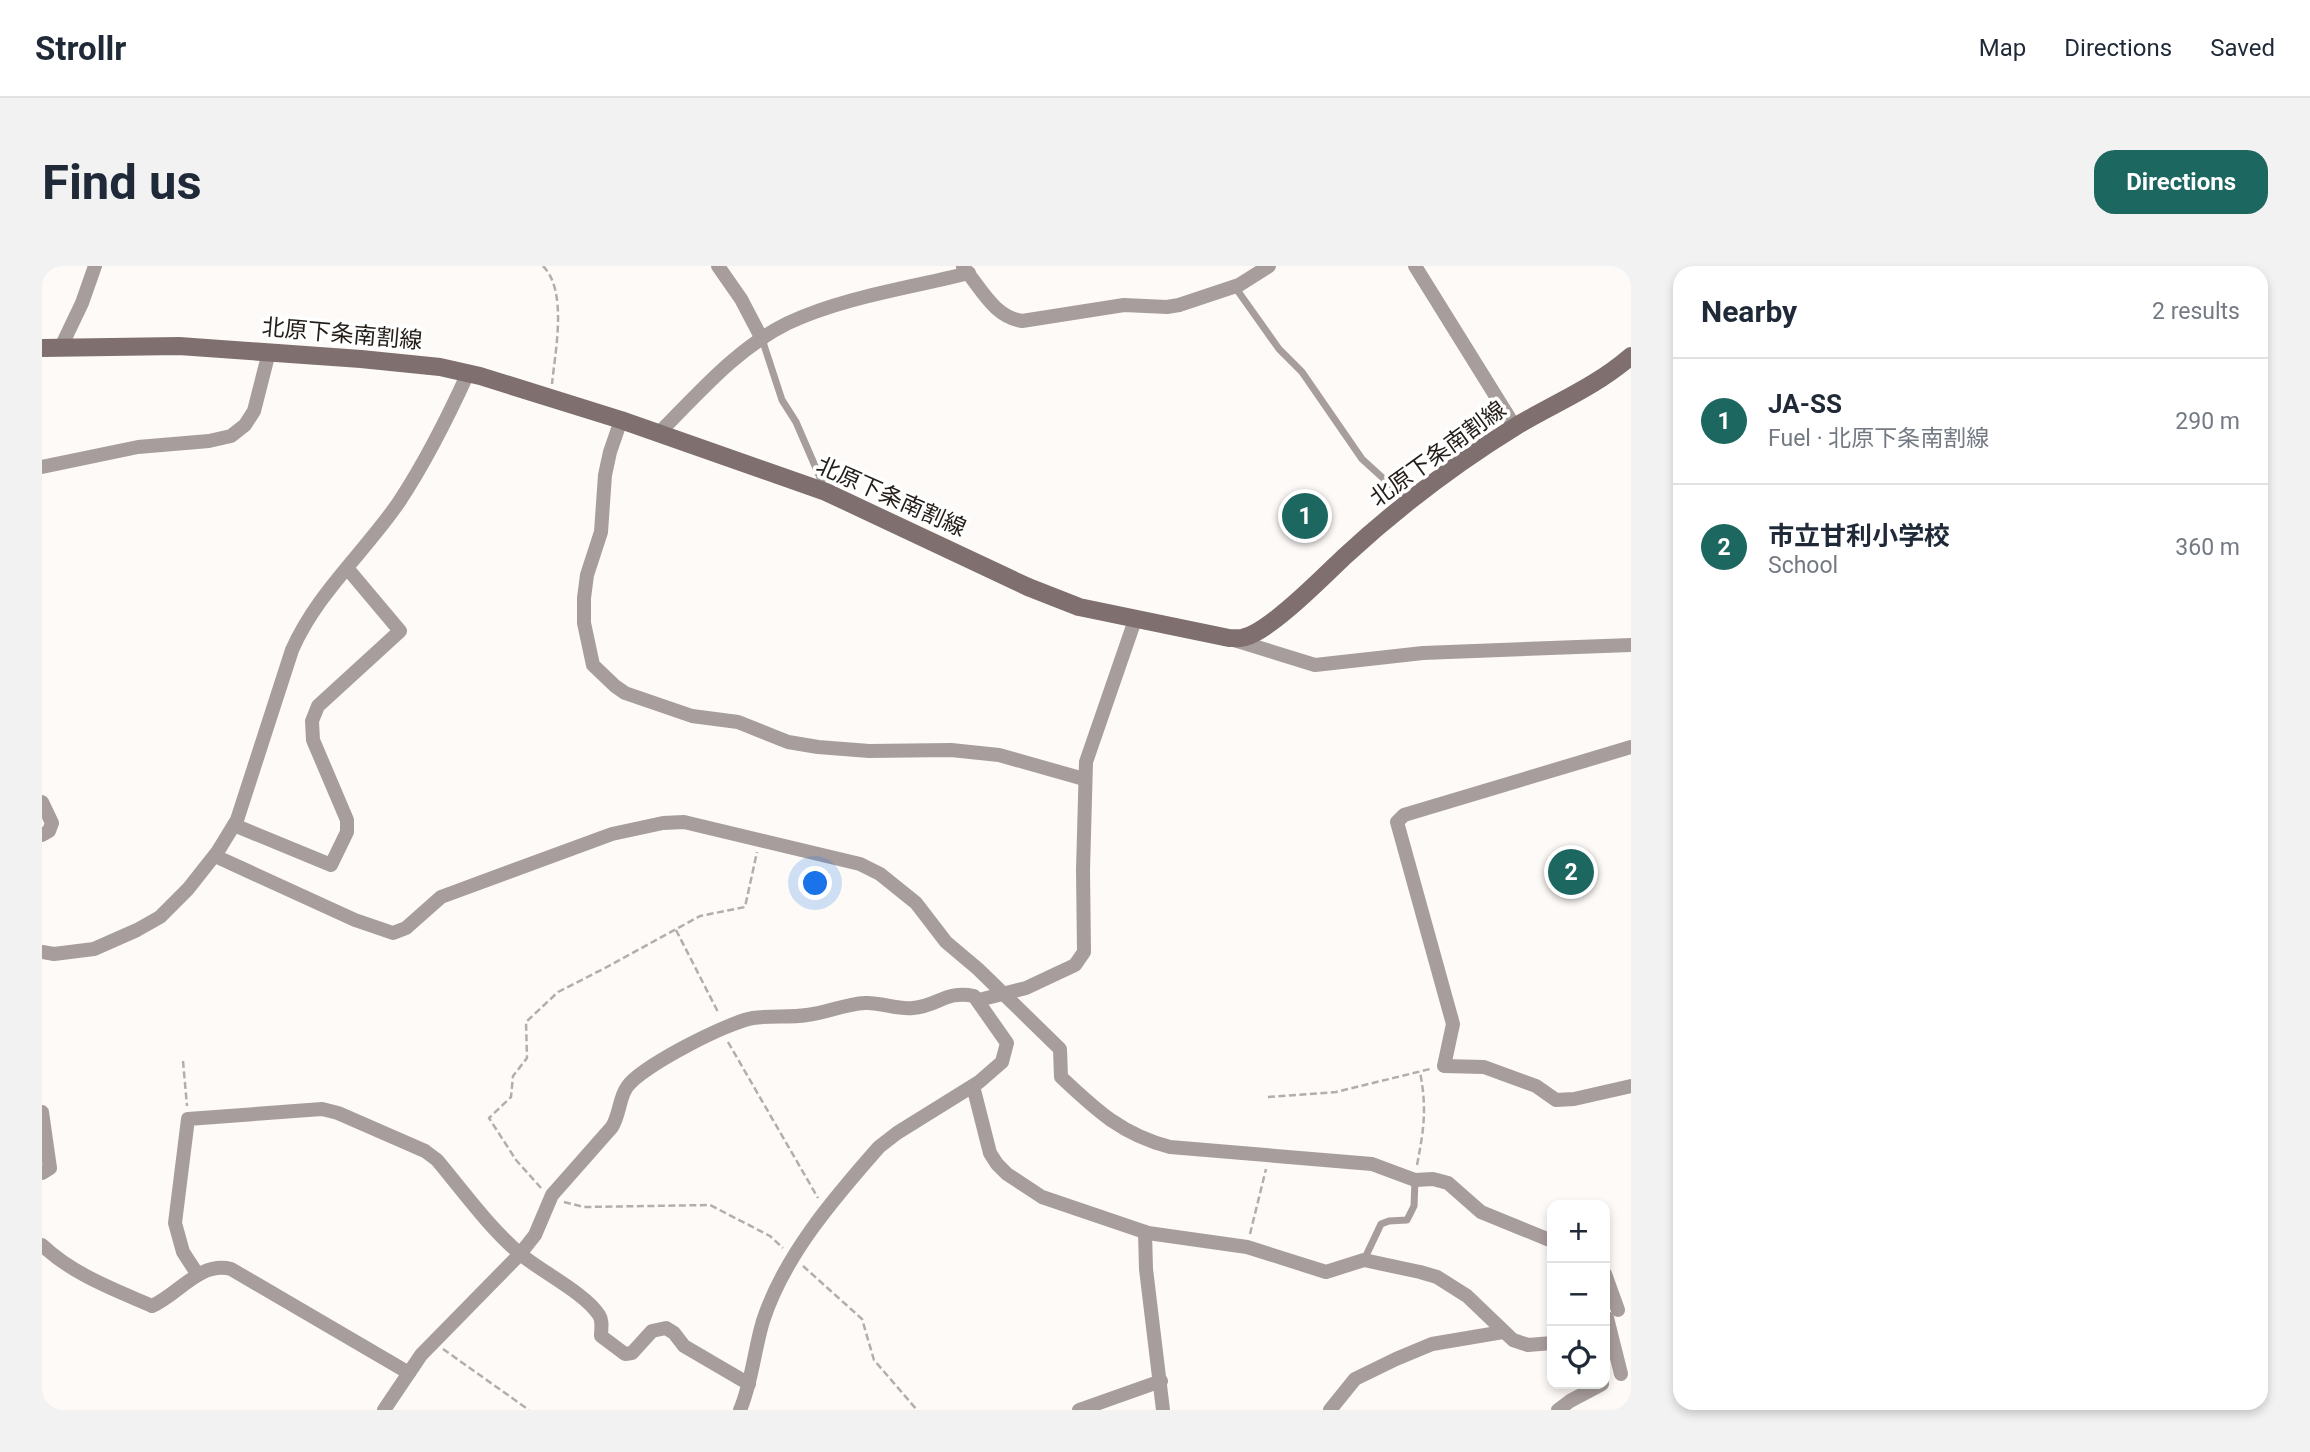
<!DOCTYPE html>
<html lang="en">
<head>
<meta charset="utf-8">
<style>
	:root { --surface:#fff; --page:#f2f2f3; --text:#1f2937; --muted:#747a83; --line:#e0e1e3; --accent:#1c6760 }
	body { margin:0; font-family:Roboto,"Noto Sans JP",sans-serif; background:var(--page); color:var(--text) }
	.controls { position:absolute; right:21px; bottom:21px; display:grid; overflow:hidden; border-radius:14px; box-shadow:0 4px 10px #0003 }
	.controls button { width:63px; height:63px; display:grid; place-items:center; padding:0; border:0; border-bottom:2px solid var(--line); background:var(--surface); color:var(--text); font:35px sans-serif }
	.you { position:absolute; left:774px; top:618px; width:24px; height:24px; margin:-18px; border:5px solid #fff; border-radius:50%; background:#1a73e8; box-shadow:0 0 0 10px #1a73e833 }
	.badge { display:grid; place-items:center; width:46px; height:46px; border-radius:50%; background:var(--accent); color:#fff; font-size:23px; font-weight:700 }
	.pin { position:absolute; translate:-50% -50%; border:4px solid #fff; box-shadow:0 2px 7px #0006 }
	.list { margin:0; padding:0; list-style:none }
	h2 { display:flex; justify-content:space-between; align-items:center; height:91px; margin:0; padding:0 28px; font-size:30px }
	h2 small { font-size:23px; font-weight:400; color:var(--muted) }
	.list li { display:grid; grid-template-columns:46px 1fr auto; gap:21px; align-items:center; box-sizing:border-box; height:126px; padding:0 28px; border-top:2px solid var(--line) }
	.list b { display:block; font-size:26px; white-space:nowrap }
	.list p { margin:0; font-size:23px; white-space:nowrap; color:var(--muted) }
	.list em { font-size:23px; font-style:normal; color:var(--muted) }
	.icon { flex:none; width:38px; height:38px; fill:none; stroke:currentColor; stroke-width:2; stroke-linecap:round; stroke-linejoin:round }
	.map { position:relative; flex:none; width:1589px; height:1144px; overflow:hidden; border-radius:21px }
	header { display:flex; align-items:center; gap:42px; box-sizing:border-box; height:98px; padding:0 35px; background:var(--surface); border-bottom:2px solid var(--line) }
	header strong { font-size:33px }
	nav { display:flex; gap:38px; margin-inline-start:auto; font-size:24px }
	.intro { display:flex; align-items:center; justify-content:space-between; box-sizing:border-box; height:168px; padding:0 42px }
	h1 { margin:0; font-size:49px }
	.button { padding:18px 32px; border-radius:21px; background:var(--accent); color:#fff; font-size:24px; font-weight:700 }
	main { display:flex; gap:42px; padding:0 42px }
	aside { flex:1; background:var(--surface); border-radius:21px; box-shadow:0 4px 10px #0003 }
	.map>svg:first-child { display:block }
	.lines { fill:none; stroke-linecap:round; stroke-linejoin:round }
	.path { stroke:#b3aeab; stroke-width:2.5; stroke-dasharray:7 3.5; stroke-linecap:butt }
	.service { stroke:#a79d9c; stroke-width:7 }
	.minor { stroke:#a79d9c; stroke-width:14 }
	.secondary { stroke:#7f706f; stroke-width:18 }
	.labels { text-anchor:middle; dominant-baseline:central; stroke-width:7; stroke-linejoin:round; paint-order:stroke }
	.street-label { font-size:23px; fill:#241d18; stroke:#fff }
</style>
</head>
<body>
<header>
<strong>Strollr</strong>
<nav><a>Map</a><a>Directions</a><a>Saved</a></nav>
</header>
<div class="intro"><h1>Find us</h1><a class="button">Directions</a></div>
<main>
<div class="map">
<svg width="1589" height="1144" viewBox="0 0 1589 1144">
	<rect width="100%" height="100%" fill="#fdfaf7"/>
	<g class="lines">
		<!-- path -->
		<g class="path">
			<path d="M501,0C526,25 513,86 510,118"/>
			<polyline points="634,664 677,748"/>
			<polyline points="686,776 776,932"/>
			<polyline points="141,795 145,840"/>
			<polyline points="1226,831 1294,826 1388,803"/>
			<path d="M1375,899C1382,863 1385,842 1378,806"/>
			<polyline points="499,922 474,894 447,852 469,831 471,810 485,792 484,756 516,726 563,702 658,650 703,641 715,586"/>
			<polyline points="522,936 542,941 668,939 728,970 741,982"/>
			<polyline points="1208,968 1224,903"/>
			<polyline points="761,1000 820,1053 832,1094 875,1144"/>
			<polyline points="401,1083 487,1144"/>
		</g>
		<!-- service -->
		<g class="service">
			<polyline points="1193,21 1237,83 1260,106 1320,193 1365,234"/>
			<polyline points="720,73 740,134 754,156 783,223"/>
			<polyline points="1322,994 1339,958 1347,955 1365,954 1372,940 1373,914"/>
		</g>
		<!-- minor -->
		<g class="minor">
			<polyline points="676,0 699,33 720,73"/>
			<polyline points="1373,0 1473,161"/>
			<path d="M921,1C939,22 952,51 980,55L1082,39L1125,41L1137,39L1197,19L1227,0"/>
			<polyline points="19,81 40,37 53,0"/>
			<polyline points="579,154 568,186 563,209 559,266 545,309 542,332 542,357 551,399 573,420 583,427 650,450 696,456 746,476 776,481 827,485 909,484 957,489 1042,513"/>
			<path d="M616,168C656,128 695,82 746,57C802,31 867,22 927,7"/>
			<polyline points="0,201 96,181 167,175 189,170 203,159 212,145 227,86"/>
			<polyline points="1189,373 1273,399 1381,387 1589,379"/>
			<polyline points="1589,481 1362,549 1355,556 1411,758 1402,800 1442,801 1494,820 1514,834 1532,833 1589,820"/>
			<polyline points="0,536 10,557 7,565 0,569"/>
			<polyline points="192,559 289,599 305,566 305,554 271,474 270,455 276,440 358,365 305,302"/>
			<path d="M173,590L313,654L351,667L364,662L399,631L570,568L621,557L642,556L818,598L838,608L874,637L904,676L936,703L1018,783L1019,811C1054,844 1079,868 1128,881L1330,898L1373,914L1391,913L1406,917L1439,946L1510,975"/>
			<path d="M0,686L12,688L52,683L95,664L118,651L146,623L176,585L195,554L250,384C275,327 322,287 357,236C384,195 406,151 426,107"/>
			<polyline points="937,734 984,722 1033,699 1042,686 1041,604 1044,496 1093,354"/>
			<polyline points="931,820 948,887 955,898 965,908 1000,931 1106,967 1205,981 1284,1006 1322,994 1378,1006 1395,1011 1425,1030 1471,1074 1486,1079 1510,1077"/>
			<polyline points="0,846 8,902 0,907"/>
			<polyline points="1103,966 1104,1003 1121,1144"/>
			<path d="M0,979C32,1009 71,1023 110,1040C137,1028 158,995 189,1003L367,1107"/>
			<polyline points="1563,1008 1576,1044"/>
			<path d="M156,1009L141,986L133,957L146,853L280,843L296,847L383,885L395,894C421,925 446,960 477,987C498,1005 543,1027 557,1049C561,1055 559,1063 559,1070L583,1088L590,1087L610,1065L624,1062L632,1067L642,1080L707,1118"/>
			<polyline points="1565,1052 1579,1108"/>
			<path d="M342,1144L379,1089L478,988L493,969L510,929L570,861C578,848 577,832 585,821C598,801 686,756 711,752C729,749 747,752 765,749C784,747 803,738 823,737C839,736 855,744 871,742C896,740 904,724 932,730L965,777L960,796L937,816L855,867L837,881C792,932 742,990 721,1055C712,1085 710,1116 698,1144"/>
			<polyline points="1037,1144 1119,1115"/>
			<polyline points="1288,1144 1313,1113 1354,1093 1390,1078 1461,1066"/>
			<polyline points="1516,1144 1528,1135 1560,1118"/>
		</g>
		<!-- secondary -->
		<path class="secondary" d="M0,82L137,80L319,93L398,101L438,110L579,154L784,226L986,321L1037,341L1187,372C1192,372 1199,373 1203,371C1228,365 1282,310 1302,291C1355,242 1414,197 1476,159C1515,136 1553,121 1589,90"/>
	</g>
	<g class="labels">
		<!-- street labels -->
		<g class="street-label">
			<text transform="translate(300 68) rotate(5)">北原下条南割線</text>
			<text transform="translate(1396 188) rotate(-36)">北原下条南割線</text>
			<text transform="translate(849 231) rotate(24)">北原下条南割線</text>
		</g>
	</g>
</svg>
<div class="controls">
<button>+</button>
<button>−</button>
<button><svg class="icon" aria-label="locate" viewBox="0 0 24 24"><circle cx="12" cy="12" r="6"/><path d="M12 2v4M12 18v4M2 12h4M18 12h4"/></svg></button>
</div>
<div class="you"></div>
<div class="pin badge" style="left:1263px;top:250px">1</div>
<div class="pin badge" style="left:1529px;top:606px">2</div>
</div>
<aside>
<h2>Nearby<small>2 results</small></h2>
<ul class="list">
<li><span class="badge">1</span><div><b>JA-SS</b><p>Fuel · 北原下条南割線</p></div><em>290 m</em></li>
<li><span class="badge">2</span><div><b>市立甘利小学校</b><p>School</p></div><em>360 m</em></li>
</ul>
</aside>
</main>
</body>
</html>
